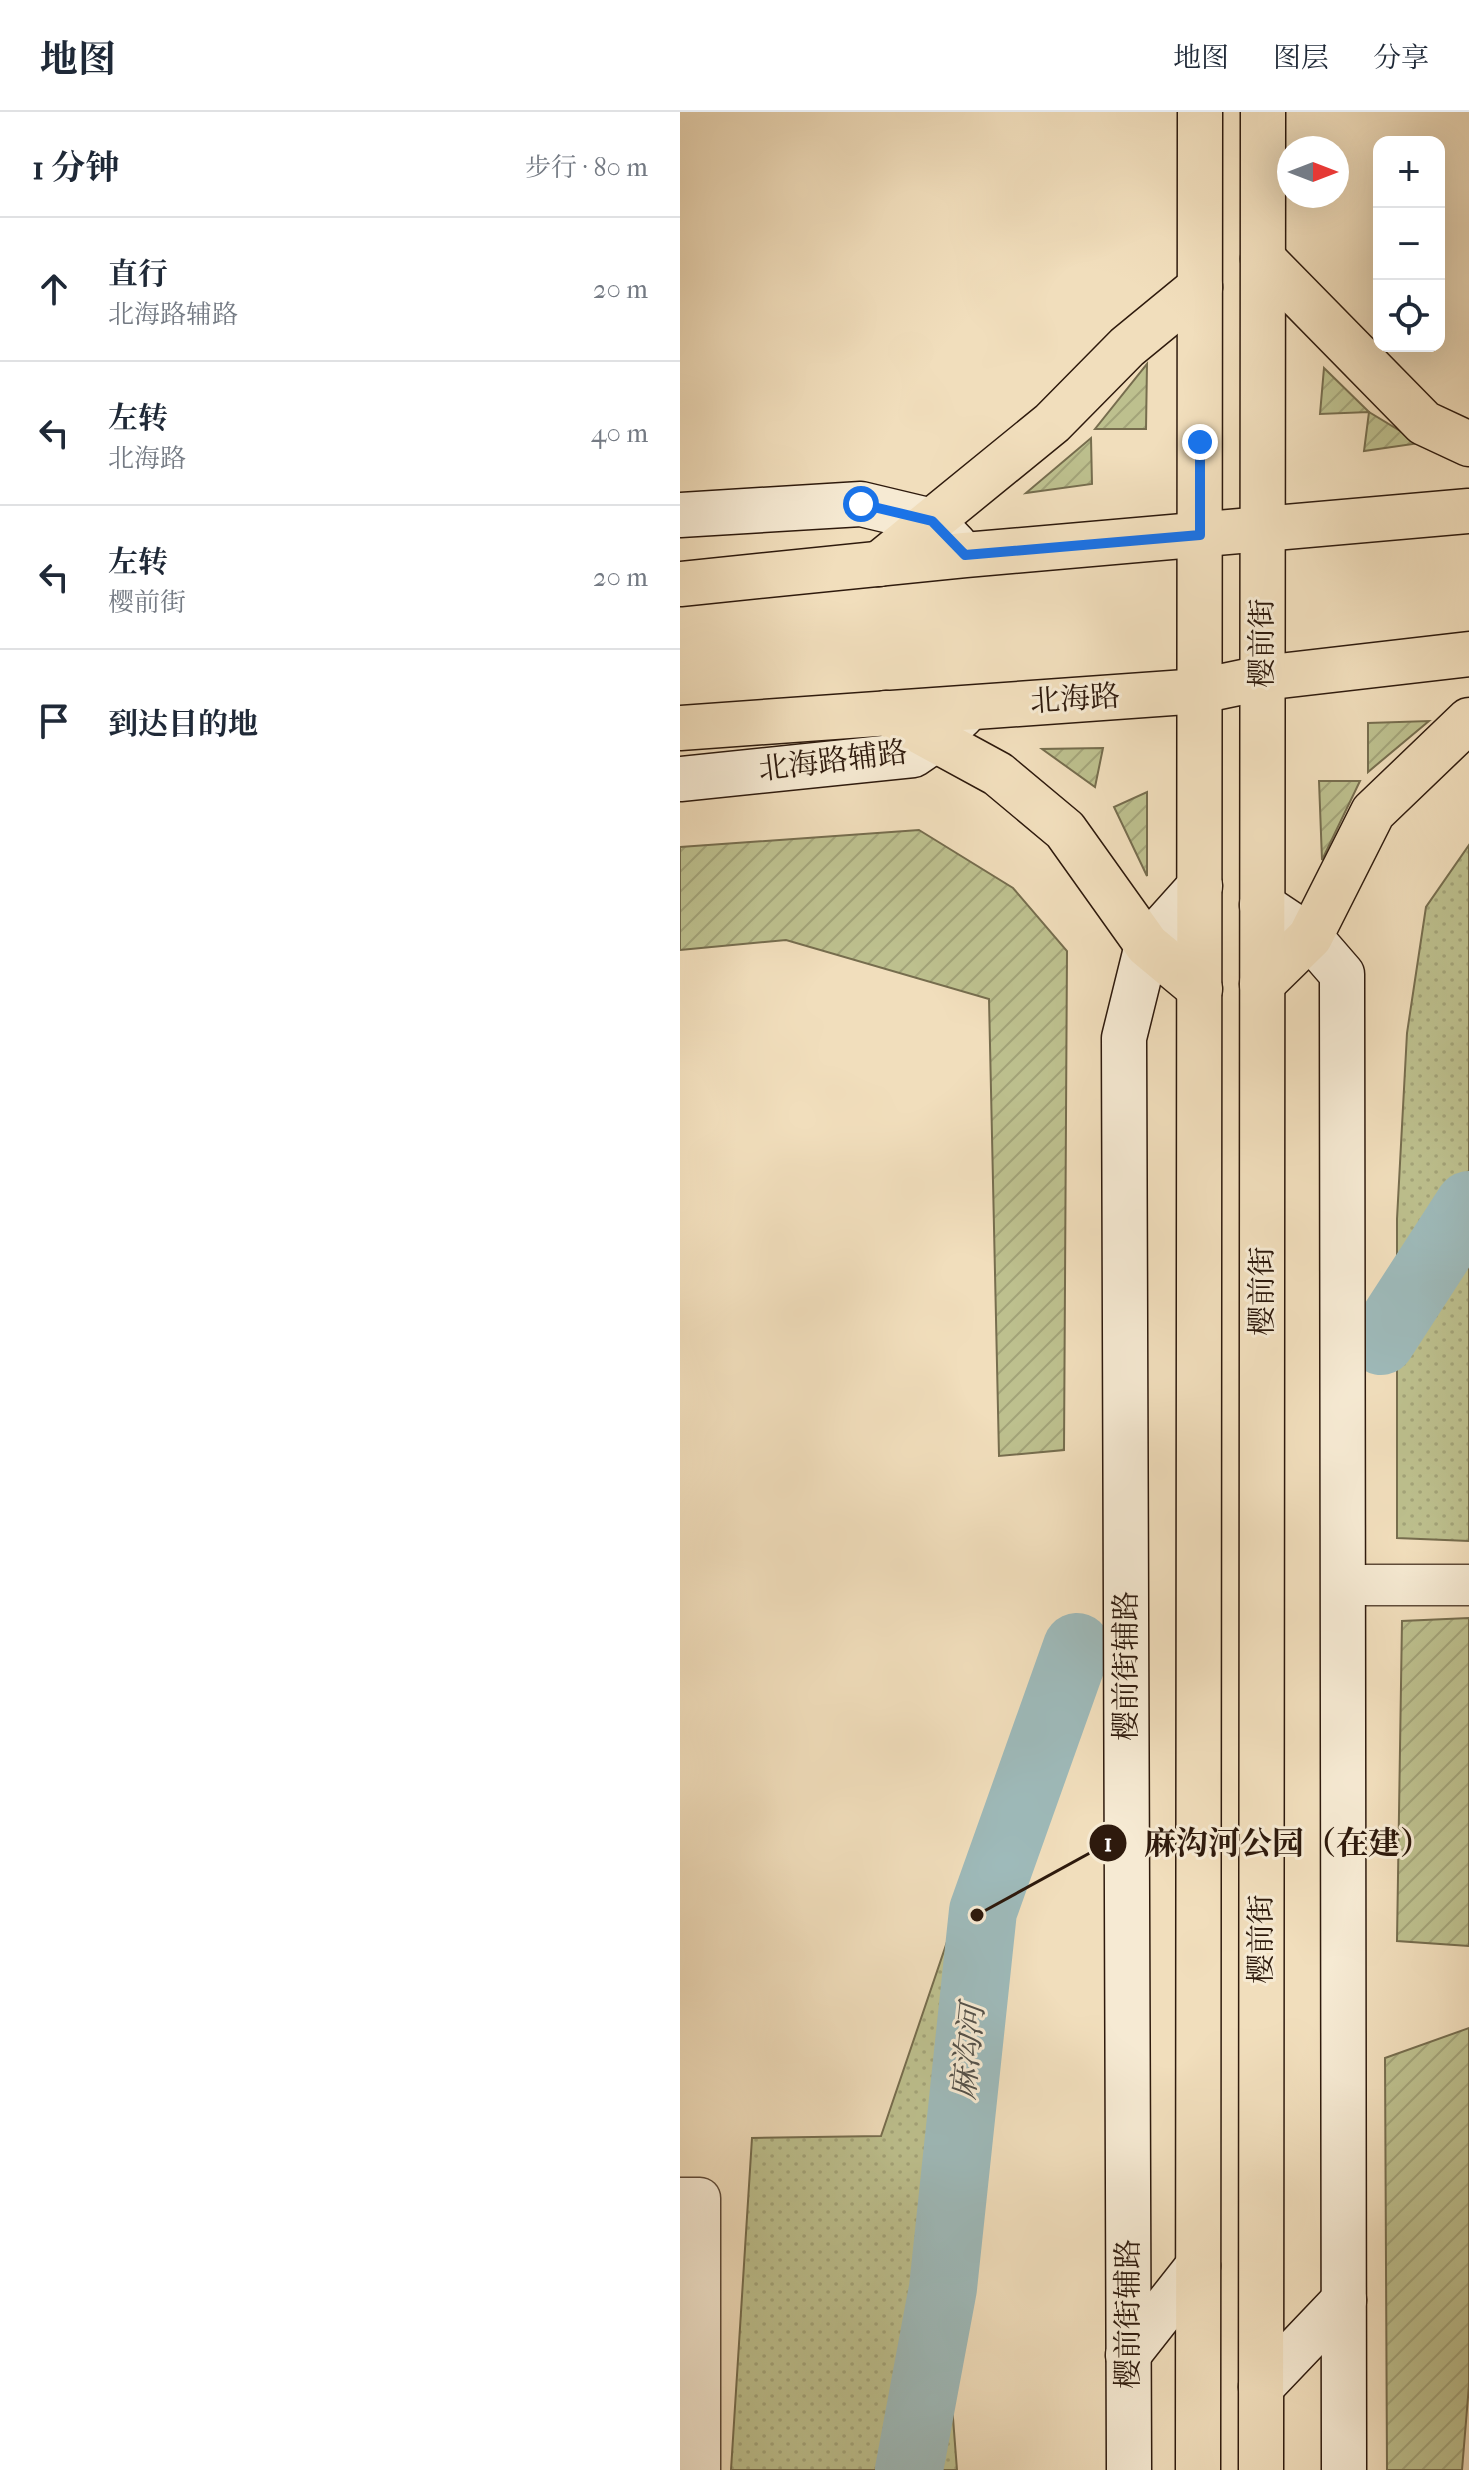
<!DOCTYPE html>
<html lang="zh">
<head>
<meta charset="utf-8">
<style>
	:root { --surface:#fff; --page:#f6f6f7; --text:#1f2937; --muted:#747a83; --line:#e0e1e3 }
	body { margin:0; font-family:"IM FELL French Canon","Noto Serif SC",serif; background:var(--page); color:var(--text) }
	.controls { position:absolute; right:24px; top:24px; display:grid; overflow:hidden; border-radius:16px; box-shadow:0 8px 32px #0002 }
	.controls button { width:72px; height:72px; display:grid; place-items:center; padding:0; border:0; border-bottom:2px solid var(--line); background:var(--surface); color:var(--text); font:40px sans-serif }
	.compass { position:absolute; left:597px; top:24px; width:72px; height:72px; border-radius:50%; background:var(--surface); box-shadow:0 8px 32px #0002; rotate:90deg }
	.stop { position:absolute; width:24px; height:24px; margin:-18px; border:6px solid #1a73e8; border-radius:50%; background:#fff }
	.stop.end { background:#1a73e8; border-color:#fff; box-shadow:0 2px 8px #0008 }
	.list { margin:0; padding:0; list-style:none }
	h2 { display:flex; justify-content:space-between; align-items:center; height:104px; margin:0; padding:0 32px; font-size:34px }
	h2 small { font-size:26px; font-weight:400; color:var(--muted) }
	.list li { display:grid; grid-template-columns:52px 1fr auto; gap:24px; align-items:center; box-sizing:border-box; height:144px; padding:0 32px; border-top:2px solid var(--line) }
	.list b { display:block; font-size:30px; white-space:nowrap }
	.list p { margin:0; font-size:26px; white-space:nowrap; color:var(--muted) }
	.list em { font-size:26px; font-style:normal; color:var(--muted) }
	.icon { flex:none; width:44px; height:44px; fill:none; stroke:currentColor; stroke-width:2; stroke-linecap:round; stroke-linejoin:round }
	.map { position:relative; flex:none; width:789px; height:2358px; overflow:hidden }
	header { display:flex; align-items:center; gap:48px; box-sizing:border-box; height:112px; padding:0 40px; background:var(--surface); border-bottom:2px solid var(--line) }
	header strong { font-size:38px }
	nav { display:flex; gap:44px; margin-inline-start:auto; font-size:28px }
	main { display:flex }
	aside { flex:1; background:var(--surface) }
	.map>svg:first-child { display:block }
	.grass { fill:url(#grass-dots); stroke:#766d4e; stroke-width:2 }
	.garden { fill:url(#garden-furrows); stroke:#766d4e; stroke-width:2 }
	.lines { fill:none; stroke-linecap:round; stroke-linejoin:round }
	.river { stroke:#9ebaba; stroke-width:68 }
	.street-casing { stroke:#5f4b39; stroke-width:43 }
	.secondary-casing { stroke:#2e1a0d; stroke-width:47 }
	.primary-casing { stroke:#2e1a0d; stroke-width:47 }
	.street { stroke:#f6ead3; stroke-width:40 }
	.secondary { stroke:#f6ead3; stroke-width:44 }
	.primary { stroke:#f1debc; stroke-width:44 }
	.route { stroke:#1a73e8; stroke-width:10 }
	.labels { text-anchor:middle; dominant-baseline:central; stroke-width:6; stroke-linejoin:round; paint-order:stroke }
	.street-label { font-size:30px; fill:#2e1a0d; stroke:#f6ead3 }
	.water-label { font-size:32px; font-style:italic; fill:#55524a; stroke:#f6ead3 }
	.leader { fill:none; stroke:#2e1a0d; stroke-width:3 }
	.callout-dot { fill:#2e1a0d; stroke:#f6ead3; stroke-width:3 }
	.mark-label { font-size:24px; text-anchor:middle; font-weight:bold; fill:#fff }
	.callout-label { font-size:32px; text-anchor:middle; font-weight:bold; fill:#2e1a0d; stroke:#f6ead3; stroke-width:6; stroke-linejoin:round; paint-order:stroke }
</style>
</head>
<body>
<header>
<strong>地图</strong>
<nav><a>地图</a><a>图层</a><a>分享</a></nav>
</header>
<main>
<aside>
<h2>1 分钟<small>步行 · 80 m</small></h2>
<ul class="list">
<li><svg class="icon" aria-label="ahead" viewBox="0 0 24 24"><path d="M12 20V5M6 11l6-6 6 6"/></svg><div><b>直行</b><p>北海路辅路</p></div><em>20 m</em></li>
<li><svg class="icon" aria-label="left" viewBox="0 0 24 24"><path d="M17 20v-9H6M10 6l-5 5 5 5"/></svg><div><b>左转</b><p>北海路</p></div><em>40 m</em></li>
<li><svg class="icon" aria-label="left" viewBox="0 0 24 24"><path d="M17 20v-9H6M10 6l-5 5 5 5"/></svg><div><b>左转</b><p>樱前街</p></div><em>20 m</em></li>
<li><svg class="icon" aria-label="arrive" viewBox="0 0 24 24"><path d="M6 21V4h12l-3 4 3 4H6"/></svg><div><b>到达目的地</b></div></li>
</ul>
</aside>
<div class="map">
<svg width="789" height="2358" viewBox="0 0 789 2358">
	<defs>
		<pattern id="grass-dots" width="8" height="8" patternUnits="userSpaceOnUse" patternTransform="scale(2)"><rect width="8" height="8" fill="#bdc08e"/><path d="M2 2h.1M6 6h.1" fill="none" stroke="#a3a479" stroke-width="1.8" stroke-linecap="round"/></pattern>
		<pattern id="garden-furrows" width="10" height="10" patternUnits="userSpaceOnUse" patternTransform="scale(2)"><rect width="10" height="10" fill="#bdc08e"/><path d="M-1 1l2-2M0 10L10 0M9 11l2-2" fill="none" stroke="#a3a479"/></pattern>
	</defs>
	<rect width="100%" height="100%" fill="#f1debc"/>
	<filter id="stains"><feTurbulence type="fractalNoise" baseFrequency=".0025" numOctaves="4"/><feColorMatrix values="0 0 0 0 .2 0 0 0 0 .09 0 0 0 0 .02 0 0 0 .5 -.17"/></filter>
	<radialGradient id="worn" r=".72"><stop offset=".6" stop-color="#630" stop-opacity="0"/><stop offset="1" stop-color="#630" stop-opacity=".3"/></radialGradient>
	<!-- grass -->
	<g class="grass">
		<polygon points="789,733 789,1429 717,1426 717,1107 727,921 746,795"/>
		<polygon points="351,1583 263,2176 277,2358 51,2358 72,2026 201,2024"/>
	</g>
	<!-- garden -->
	<g class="garden">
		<polygon points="467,252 466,317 415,317"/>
		<polygon points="644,256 689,300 740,331 684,339 689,300 640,302"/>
		<polygon points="411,326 412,372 346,381"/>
		<polygon points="749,609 688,660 688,611"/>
		<polygon points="423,636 415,675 362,637"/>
		<polygon points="639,669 680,669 642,748"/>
		<polygon points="467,680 467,764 434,695"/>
		<polygon points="239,718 333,776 387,839 384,1338 319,1344 309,887 106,828 0,838 0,735"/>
		<polygon points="789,1506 789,1834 717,1829 722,1509"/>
		<polygon points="789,1916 789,2273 782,2358 707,2358 705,1946"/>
	</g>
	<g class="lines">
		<!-- river -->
		<g class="river">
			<polyline points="701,1229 789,1093"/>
			<polyline points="229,2358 263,2176 303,1799 397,1535"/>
		</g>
		<!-- street casing -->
		<g class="street-casing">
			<g id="street">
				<polyline points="665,1473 789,1473"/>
				<polyline points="0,2086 20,2086 20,2358"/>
			</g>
		</g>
		<!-- secondary casing -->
		<g class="secondary-casing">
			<g id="secondary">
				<polyline points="0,403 181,392 252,409 275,433"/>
				<polyline points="0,667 233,643 255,628 282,603"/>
				<polyline points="582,793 630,825 662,862 664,2358"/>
				<polyline points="448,2243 518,2154"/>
				<polyline points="581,2275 664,2188"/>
				<polyline points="449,2358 444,926 467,833 520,774"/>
			</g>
		</g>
		<!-- primary casing -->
		<g class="primary-casing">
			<g id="primary">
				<polyline points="583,147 744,311 789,332"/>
				<polyline points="199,452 372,311 447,235 520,175"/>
				<polyline points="0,472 285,443 789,399"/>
				<polyline points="206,601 318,662 385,718 467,833 520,877"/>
				<polyline points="0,616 520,579 582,566 789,542"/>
				<polyline points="582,872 630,825 693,700 789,608"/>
				<polyline points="518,2358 520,0"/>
				<polyline points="581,2358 583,0"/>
			</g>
		</g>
		<!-- street -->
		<use href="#street" class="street"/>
		<!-- secondary -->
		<use href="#secondary" class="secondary"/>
		<!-- primary -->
		<use href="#primary" class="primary"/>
	</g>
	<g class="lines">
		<!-- route -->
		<polyline class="route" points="181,392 252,409 285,443 520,423 520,330"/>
	</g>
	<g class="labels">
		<!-- street labels -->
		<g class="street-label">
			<text transform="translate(582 531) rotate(-90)">樱前街</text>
			<text transform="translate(395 587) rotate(-4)">北海路</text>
			<text transform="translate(153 649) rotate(-7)">北海路辅路</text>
			<text transform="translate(582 1179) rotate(-90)">樱前街</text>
			<text transform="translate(446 1554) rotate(-90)">樱前街辅路</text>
			<text transform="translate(581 1827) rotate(-90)">樱前街</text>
			<text transform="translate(448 2202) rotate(-90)">樱前街辅路</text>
		</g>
		<!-- water labels -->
		<g class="water-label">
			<text transform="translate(288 1940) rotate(-84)">麻沟河</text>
		</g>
	</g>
	<!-- callouts -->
	<path class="leader" d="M297 1803L428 1731"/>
	<g class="callout-dot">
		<circle cx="297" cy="1803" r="8"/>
		<circle cx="428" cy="1731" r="20"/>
	</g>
	<g class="mark-label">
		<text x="428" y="1739">1</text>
	</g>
	<g class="callout-label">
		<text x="608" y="1742">麻沟河公园（在建）</text>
	</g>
	<rect width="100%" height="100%" filter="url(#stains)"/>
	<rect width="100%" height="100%" fill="url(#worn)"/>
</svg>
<div class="controls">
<button>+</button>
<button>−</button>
<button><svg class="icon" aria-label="locate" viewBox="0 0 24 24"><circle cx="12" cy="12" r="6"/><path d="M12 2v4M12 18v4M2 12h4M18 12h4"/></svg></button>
</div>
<svg class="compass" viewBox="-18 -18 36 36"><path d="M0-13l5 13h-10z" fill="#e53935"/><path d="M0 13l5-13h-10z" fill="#747a83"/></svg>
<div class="stop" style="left:181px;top:392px"></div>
<div class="stop end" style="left:520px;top:330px"></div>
</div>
</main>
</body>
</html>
